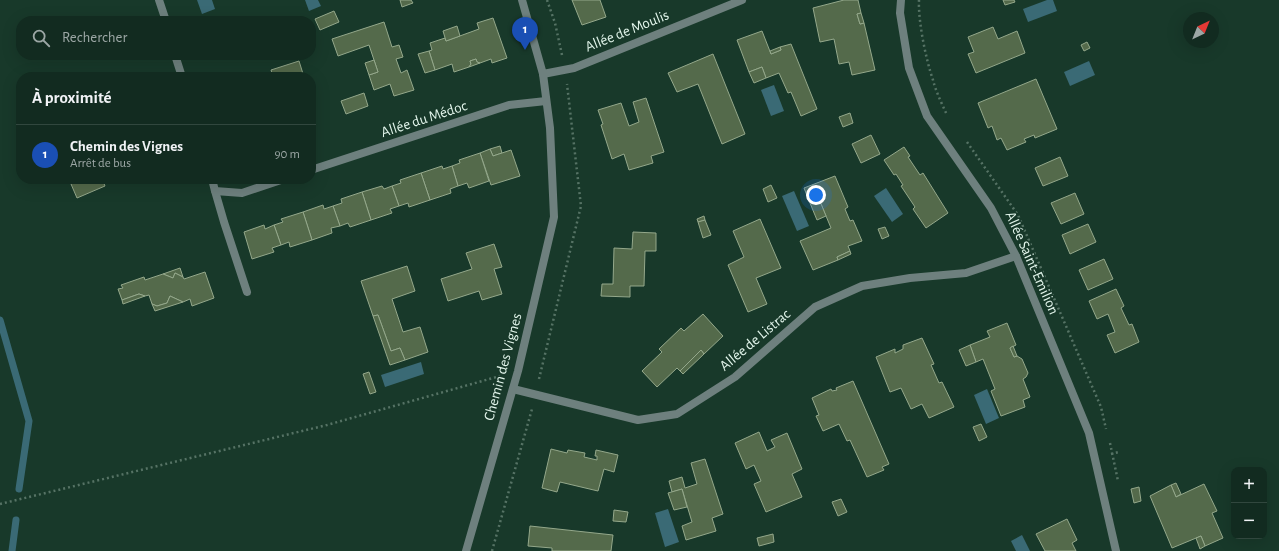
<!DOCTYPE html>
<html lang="fr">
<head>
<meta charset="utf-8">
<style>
	:root { --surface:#122b20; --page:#1f372d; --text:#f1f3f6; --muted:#9ca7a5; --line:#31473e; --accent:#b45309 }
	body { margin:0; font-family:"Alegreya Sans",sans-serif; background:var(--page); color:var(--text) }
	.controls { position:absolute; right:12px; bottom:12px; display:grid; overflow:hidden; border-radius:8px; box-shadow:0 4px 16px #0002 }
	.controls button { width:36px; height:36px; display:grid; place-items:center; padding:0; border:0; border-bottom:1px solid var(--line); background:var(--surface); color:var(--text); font:20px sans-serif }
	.compass { position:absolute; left:1183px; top:12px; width:36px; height:36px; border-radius:50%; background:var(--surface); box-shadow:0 4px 16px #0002; rotate:43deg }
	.you { position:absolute; left:816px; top:195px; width:14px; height:14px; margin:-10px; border:3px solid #fff; border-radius:50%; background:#1a73e8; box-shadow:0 0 0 6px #1a73e833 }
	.badge { display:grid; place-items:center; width:26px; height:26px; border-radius:50%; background:var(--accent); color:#fff; font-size:13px; font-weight:700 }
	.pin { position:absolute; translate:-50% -33px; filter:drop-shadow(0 1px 2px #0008) }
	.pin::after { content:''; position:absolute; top:21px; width:14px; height:12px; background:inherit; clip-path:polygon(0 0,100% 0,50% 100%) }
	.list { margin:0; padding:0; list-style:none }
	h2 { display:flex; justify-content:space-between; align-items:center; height:52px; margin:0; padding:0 16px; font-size:17px }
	h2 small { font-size:13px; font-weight:400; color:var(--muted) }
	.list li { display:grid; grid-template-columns:26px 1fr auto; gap:12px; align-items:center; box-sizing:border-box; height:60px; padding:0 16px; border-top:1px solid var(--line) }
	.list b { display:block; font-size:15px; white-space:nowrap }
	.list p { margin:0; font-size:13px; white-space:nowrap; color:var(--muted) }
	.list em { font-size:13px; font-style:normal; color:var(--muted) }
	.icon { flex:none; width:22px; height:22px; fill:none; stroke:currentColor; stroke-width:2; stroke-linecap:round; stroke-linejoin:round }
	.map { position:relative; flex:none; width:1279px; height:551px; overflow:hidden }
	.search { position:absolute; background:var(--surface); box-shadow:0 4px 16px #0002; left:16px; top:16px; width:300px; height:44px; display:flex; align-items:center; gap:10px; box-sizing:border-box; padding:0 14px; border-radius:16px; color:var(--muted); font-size:15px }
	.panel { position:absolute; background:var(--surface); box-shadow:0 4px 16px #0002; left:16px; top:72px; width:300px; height:112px; border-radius:16px }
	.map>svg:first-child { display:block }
	.water { fill:#3a6a75 }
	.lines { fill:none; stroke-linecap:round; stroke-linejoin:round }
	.stream { stroke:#3a6a75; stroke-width:7 }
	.building { fill:#546a4b; stroke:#94a88b }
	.path { stroke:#567365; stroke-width:2.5; stroke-dasharray:2 3; stroke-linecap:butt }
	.minor { stroke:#6e807e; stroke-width:8 }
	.labels { text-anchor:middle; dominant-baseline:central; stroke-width:3; stroke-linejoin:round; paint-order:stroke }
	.street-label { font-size:15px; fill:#e2f5eb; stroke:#18392a }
</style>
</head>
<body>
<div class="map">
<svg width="1279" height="551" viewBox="0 0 1279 551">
	<rect width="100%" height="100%" fill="#18392a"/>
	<!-- water -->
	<g class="water">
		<polygon points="197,0 212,0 215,9 202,14"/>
		<polygon points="305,0 318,0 321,6 309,11"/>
		<polygon points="1047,0 1053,0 1057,11 1028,22 1023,9"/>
		<polygon points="1089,61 1095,75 1070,86 1064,72"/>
		<polygon points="774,85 784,111 771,116 761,90"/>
		<polygon points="886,188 903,214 892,222 874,196"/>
		<polygon points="794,191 809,226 797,231 782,196"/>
		<polygon points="421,362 424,374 385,387 381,375"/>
		<polygon points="987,389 999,418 986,424 974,395"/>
		<polygon points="668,509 679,542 665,547 655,513"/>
		<polygon points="1022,535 1030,551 1016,551 1011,541"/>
	</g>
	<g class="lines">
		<!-- stream -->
		<g class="stream">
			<polyline points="0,320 29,421 19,489"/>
			<polyline points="12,551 16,520"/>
		</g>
	</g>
	<!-- building -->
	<g class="building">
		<polygon points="400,0 411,0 413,3 402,7"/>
		<polygon points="572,0 600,0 606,17 582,25"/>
		<polygon points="844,0 858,0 861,13 857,14 860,24 864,23 875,70 852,75 849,62 839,64 834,39 820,42 813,8"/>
		<polygon points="1003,0 1014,0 1015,2 1005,5"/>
		<polygon points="334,11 339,22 320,30 315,19"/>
		<polygon points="861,13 864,23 860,24 857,14"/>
		<polygon points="493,18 507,58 492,63 491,59 480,63 477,62 476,59 470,61 471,64 469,67 454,72 452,64 435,70 429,51 432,50 430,43 445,38 446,41 479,29 477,23"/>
		<polygon points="384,22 392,47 399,45 403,57 396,59 401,73 407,70 414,90 394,96 390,84 374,90 369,75 378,72 369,45 338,56 332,39"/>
		<polygon points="457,26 460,36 446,41 443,31"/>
		<polygon points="993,27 998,39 1017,31 1025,53 976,73 968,54 974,52 968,37"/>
		<polygon points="762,31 771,54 781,50 780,47 791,44 817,109 801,116 791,92 788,93 779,73 766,78 762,67 749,72 737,40"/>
		<polygon points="1087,42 1090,48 1084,51 1081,45"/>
		<polygon points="780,47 781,50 771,54 770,51"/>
		<polygon points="429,51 435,70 425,73 418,54"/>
		<polygon points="713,54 745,134 722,144 698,84 677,92 668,73"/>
		<polygon points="476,59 477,62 480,63 469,67 471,64 470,61"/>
		<polygon points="374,60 378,72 369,75 365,63"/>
		<polygon points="299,61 304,77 273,77 271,70"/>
		<polygon points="762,67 766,78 754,83 749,72"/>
		<polygon points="1036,79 1057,129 1035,138 1034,135 1024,139 1026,142 1007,150 1001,138 997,140 992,126 988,128 978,103"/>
		<polygon points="364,93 368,106 346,114 341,101"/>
		<polygon points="646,98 664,152 651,156 653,163 629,170 624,154 612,159 601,125 603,124 598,110 621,103 629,126 639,122 633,102"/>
		<polygon points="850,113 853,123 843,127 839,117"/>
		<polygon points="871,135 880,154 861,163 852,144"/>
		<polygon points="500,146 502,153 493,156 490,149"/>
		<polygon points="904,147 910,156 908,157 920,175 923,173 948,213 926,228 913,209 915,207 901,186 903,185 896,174 894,175 884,160"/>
		<polygon points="490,149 493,156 511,150 520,176 491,185 480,153"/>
		<polygon points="480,153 489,181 469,188 467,183 458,186 452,166 460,163 459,160"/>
		<polygon points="1060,157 1068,176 1043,186 1035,168"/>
		<polygon points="442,166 443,169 452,166 458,186 450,189 451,193 430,200 421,173"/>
		<polygon points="421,173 430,200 409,207 408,203 399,206 392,186 401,183 400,180"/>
		<polygon points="835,176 848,207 845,209 850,221 853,220 862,241 848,246 850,251 837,257 838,260 813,270 800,241 831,228 819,199 810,203 804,188"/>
		<polygon points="83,179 102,179 105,186 77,198 71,184"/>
		<polygon points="771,185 777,198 768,202 763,189"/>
		<polygon points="382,186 384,189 392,186 399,206 390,209 392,213 371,220 362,192"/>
		<polygon points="362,192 371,220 350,227 348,223 340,226 333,206 342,203 341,199"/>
		<polygon points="1075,193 1084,214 1061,224 1051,203"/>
		<polygon points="819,199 826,216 817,220 810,203"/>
		<polygon points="323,205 324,209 333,206 340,226 331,228 332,233 312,240 303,212"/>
		<polygon points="303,212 312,240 290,247 289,242 281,245 274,225 283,222 281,219"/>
		<polygon points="704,216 705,220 698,222 697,219"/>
		<polygon points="760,219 781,268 756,278 767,304 748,312 728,265 744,257 733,231"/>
		<polygon points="705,220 711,235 703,238 698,222"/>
		<polygon points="1088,224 1096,242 1070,254 1062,235"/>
		<polygon points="264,225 265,229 274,225 281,245 272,248 274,252 252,259 244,232"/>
		<polygon points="885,227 889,236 882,239 878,229"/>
		<polygon points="633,232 656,233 656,251 645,251 644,286 630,286 630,297 601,296 602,284 613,284 614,248 632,249"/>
		<polygon points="494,244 502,267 494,269 502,294 482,300 479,291 448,301 441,279 472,269 466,253"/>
		<polygon points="850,251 851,254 838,260 837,257"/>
		<polygon points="1104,259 1113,279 1088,290 1079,270"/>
		<polygon points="407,266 415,291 392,299 403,332 420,327 428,352 405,360 400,348 391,351 378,315 373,316 361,281"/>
		<polygon points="180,268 183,277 175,273 173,278 163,274"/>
		<polygon points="205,272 214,298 192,306 190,299 183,302 170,296 167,303 157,306 152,304 149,295 145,296 139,294 122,300 118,289 123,288 121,285 144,277 145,280 163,274 173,278 175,273 183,277 184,279"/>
		<polygon points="1116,289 1124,306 1121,308 1129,325 1132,324 1139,342 1115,353 1107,335 1115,332 1108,314 1097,319 1089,301"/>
		<polygon points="139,294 145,296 123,304 122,300"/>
		<polygon points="170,296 183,302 155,311 152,304 157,306 167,303"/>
		<polygon points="703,314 723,336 704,354 701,350 680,371 677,368 657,387 642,371 662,352 659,349 681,328 684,331"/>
		<polygon points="378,315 391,351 400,348 405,360 390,365 373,316"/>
		<polygon points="1007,323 1016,345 1010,348 1014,357 1017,356 1022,359 1028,373 1026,377 1023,379 1030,397 1023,400 1025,407 1001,416 991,391 995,389 983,359 976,362 970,345 990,337 987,331"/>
		<polygon points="922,338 934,364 931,365 939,383 942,382 954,407 929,418 922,404 911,409 901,388 890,392 876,357 895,349 895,353 903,349 903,345"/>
		<polygon points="970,345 976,362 966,366 959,350"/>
		<polygon points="1013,346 1017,356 1014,357 1010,348"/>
		<polygon points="701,350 704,354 683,374 680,371"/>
		<polygon points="369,372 376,392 370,394 363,374"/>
		<polygon points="853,381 889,464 882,467 884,470 867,477 850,440 847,441 839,424 823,431 816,416 819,415 812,398 831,389 832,391 837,390 836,388"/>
		<polygon points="981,424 987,437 979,441 973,427"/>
		<polygon points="759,432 767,451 775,447 771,440 787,433 802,469 792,474 802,497 766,512 754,484 761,481 754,465 746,469 735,443"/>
		<polygon points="551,449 567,453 568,450 585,453 584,457 597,460 597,456 595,456 596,450 618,455 614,472 604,469 598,491 560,482 557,492 542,488"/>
		<polygon points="705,459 723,514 712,518 716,531 686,540 682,526 692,522 682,489 672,492 669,481 682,477 685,488 697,484 691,463"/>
		<polygon points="1176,483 1181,494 1176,497 1171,485"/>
		<polygon points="1204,484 1217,511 1212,513 1223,538 1205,546 1201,536 1172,548 1150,496 1171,485 1176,497"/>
		<polygon points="1139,487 1141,501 1134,503 1131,489"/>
		<polygon points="682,489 687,507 674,510 668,493"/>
		<polygon points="841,499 847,512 838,516 832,502"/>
		<polygon points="614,510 628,512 626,522 613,521"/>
		<polygon points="1067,519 1077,540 1072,543 1076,551 1045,551 1036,534"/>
		<polygon points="530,526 613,535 611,551 552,551 552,548 528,546"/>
		<polygon points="773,534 774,542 759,546 757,538"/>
		<polygon points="1201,536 1205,546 1200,549 1196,538"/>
	</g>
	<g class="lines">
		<!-- path -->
		<g class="path">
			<polyline points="547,0 555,23 562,55"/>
			<path d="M919,0C918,21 926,60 933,80C936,92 942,104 947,115"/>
			<polyline points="967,142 1018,215 1101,407 1106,429"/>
			<polyline points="539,379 581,206 567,84"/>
			<polyline points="1110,443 1118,481"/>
			<polyline points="1111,454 1119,452"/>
			<polyline points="0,504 327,425 500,376"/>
			<polyline points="492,551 532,409"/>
		</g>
		<!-- minor -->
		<g class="minor">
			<polyline points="159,0 166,21"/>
			<polyline points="901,0 900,13 909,68 927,116 991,208 1016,256 1089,433 1116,551"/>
			<polyline points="175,55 182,77"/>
			<polyline points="543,74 574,68 742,0"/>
			<polyline points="311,170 509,105 546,101"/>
			<polyline points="212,179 215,191 242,193 284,179"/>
			<polyline points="215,191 224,222 247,292"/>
			<polyline points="513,389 638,420 677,414 735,377 815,307 862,286 910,278 966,273 1016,256"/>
			<polyline points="466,551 518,371 554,217 550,128 543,74 522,0"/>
		</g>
	</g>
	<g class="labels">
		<!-- street labels -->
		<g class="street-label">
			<text transform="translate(627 31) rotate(-22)">Allée de Moulis</text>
			<text transform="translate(424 119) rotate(-18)">Allée du Médoc</text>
			<text transform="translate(1032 263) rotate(66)">Allée Saint-Emilion</text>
			<text transform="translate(755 340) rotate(-40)">Allée de Listrac</text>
			<text transform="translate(503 367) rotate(-75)">Chemin des Vignes</text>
		</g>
	</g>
</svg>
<div class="controls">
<button>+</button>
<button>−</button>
</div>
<svg class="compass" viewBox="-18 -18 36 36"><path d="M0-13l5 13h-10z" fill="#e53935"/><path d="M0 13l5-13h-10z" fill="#9ca7a5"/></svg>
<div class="you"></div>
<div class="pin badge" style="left:525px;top:50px;background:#1a4fb4">1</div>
<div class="search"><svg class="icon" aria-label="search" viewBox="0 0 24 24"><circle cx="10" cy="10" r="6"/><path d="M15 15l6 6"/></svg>Rechercher</div>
<section class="panel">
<h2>À proximité<small></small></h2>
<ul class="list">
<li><span class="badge" style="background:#1a4fb4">1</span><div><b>Chemin des Vignes</b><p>Arrêt de bus</p></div><em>90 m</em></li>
</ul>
</section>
</div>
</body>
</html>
